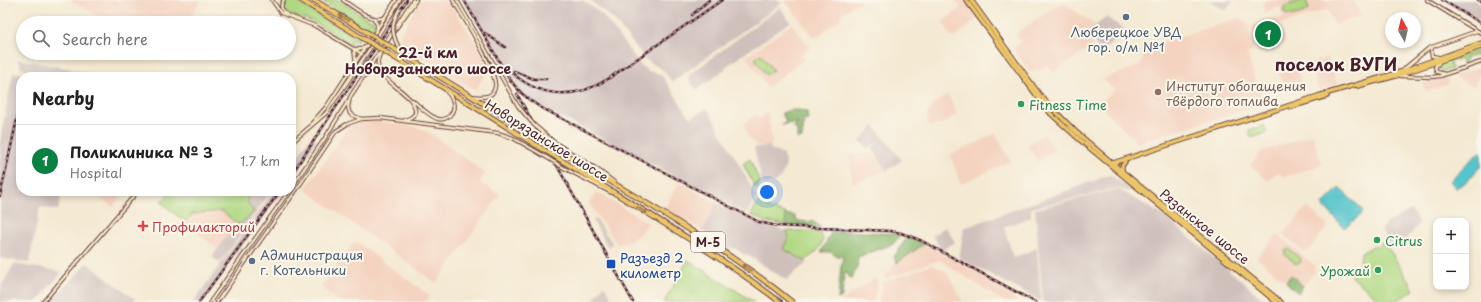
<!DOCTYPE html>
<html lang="en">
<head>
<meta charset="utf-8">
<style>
	:root { --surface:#fff; --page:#f2f2f2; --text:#222; --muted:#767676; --line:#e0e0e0; --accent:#0b8043 }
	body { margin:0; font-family:"Playpen Sans",sans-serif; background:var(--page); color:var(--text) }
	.controls { position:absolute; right:12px; bottom:12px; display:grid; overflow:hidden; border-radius:8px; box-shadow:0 2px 6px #0003 }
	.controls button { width:36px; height:36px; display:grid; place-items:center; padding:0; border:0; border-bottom:1px solid var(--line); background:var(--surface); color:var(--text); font:20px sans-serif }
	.compass { position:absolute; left:1385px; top:12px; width:36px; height:36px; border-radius:50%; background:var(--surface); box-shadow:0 2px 6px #0003; rotate:352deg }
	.you { position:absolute; left:767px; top:192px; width:14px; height:14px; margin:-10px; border:3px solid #fff; border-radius:50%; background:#1a73e8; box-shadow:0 0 0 6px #1a73e833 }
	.badge { display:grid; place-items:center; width:26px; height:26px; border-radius:50%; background:var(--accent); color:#fff; font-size:13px; font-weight:700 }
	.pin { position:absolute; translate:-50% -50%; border:2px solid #fff; box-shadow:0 1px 4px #0006 }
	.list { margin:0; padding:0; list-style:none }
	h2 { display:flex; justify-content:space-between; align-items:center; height:52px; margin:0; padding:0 16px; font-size:17px }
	h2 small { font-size:13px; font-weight:400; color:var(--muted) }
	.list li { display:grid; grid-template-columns:26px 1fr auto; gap:12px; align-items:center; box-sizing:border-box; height:72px; padding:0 16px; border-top:1px solid var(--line) }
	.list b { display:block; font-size:15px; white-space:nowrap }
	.list p { margin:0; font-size:13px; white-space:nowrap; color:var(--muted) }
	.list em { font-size:13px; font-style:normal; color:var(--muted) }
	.icon { flex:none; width:22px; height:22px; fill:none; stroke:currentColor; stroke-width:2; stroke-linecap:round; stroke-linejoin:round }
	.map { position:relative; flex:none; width:1481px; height:302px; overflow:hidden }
	.search { position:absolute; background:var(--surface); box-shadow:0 2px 6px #0003; left:16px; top:16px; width:280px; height:44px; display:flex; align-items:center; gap:10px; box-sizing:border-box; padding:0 14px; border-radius:22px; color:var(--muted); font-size:15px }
	.panel { position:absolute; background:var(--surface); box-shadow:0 2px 6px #0003; left:16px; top:72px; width:280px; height:124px; border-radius:16px }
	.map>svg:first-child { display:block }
	.built { fill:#f4d3c0 }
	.industrial { fill:#d0c0bc }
	.green { fill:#b0d882; stroke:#7d7c56 }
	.forest { fill:#8cb870; stroke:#6b6c4e }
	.water { fill:#56c4cb; stroke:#50727b }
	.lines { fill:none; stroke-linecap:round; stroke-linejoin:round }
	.stream { stroke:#56c4cb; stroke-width:1 }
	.secondary-casing { stroke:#643d44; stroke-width:4.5 }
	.primary-casing { stroke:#643d44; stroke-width:5.5 }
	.highway-casing { stroke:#643d44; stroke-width:6 }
	.secondary { stroke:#f7e8c3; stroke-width:2.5 }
	.primary { stroke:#ecc669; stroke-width:3.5 }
	.highway { stroke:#ecc669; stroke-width:4 }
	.rail-casing { stroke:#4a1f2b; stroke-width:2.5 }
	.rail { stroke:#fbf7ec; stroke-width:1; stroke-dasharray:3; stroke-linecap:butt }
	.secondary-bridge-casing { stroke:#643d44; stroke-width:4.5; stroke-linecap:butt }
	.highway-bridge-casing { stroke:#643d44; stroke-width:6; stroke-linecap:butt }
	.secondary-bridge { stroke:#f7e8c3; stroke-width:2.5 }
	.highway-bridge { stroke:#ecc669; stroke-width:4 }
	.oneway { stroke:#9b724a }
	.service-dot { fill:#5c6f8a; stroke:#fbf7ec; stroke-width:1.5 }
	.education-dot { fill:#8d6e63; stroke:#fbf7ec; stroke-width:1.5 }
	.leisure-dot { fill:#2e9e5b; stroke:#fbf7ec; stroke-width:1.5 }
	.health-dot { fill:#e0444e; stroke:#fbf7ec; stroke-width:1.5 }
	.transit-dot { fill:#1a4fb4; stroke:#fbf7ec; stroke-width:1.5 }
	.labels { text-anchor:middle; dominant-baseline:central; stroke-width:4; stroke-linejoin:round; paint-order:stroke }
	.shield { fill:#fbf7ec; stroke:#7f6065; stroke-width:1 }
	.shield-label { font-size:12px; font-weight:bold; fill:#4a1f2b }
	.service-label { font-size:13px; fill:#4e5e75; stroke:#fbf7ec }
	.education-label { font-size:13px; fill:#785e54; stroke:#fbf7ec; text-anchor:start }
	.leisure-label { font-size:13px; fill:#27864d; stroke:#fbf7ec; text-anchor:start }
	.street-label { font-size:13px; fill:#4a1f2b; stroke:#fbf7ec }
	.health-label { font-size:13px; fill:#be3a42; stroke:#fbf7ec; text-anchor:start }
	.transit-label { font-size:13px; fill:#164399; stroke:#fbf7ec; text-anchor:start }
	.neighbourhood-label { font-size:14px; font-weight:bold; fill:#4a1f2b; stroke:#fbf7ec }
	.district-label { font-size:17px; font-weight:bold; fill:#4a1f2b; stroke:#fbf7ec }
</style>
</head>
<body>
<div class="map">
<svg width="1481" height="302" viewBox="0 0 1481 302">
	<rect width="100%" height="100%" fill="#fbf7ec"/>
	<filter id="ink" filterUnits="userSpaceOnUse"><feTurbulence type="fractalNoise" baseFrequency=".025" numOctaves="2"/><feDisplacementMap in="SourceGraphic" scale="8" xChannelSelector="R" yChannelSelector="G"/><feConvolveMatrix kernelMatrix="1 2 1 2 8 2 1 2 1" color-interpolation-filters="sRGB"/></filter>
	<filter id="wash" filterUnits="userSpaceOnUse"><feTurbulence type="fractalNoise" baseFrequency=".012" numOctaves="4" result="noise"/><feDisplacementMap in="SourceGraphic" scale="16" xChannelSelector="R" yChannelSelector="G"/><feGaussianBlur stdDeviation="0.9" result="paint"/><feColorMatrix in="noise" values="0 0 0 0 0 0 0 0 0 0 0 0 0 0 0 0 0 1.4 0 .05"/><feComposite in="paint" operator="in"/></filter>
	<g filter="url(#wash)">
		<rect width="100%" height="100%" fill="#f4e9d2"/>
		<!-- built -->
		<g class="built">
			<polygon points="70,0 201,0 187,23 139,23 124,17 120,23 110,23"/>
			<polygon points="421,0 443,0 451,5 475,42 486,64 484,76 475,90 401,45 400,40 401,33"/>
			<polygon points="784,0 862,0 842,13 840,19 815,38"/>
			<polygon points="955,0 964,0 978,19 953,38 942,22 961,8"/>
			<polygon points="1265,0 1354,0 1361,16 1334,25 1328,9 1280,25 1285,42 1259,51 1251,26 1277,17 1278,19 1284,17 1280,7 1265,12 1263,4"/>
			<polygon points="1064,3 1095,25 1084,34 1093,45 1053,73 1047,65 1039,71 1037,69 1031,73 1013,48 1021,42 1016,34 1054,7"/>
			<polygon points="1240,18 1248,23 1254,50 1247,53 1263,105 1137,142 1105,111 1102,102 1114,90 1103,79 1140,65 1149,46"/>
			<polygon points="792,24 810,48 801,54 805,59 768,87 746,57"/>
			<polygon points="1328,57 1337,84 1319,91 1309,63"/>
			<polygon points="1296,67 1302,85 1285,91 1279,73"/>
			<polygon points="1481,67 1481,71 1474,87 1452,76"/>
			<polygon points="1445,75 1449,84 1426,92 1422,83"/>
			<polygon points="948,94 957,115 941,124 930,126 928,124 927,115 934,104"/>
			<polygon points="768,112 772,144 756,147 755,143 753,143 750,138 748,138 744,123 756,114 760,118"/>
			<polygon points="371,120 417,127 430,133 485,173 481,179 480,184 487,186 500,195 436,283 305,189 348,128 357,122"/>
			<polygon points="995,134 1011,161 961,184 950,155"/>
			<polygon points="1044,134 1055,150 1038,161 1027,145"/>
			<polygon points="1313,135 1322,165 1284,177 1277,172 1268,181 1250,165 1262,151"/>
			<polygon points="872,153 885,171 853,184 849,155"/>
			<polygon points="679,182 716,202 704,228 702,228 701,230 665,208"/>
			<polygon points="90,191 129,191 124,197 121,195 113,207"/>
			<polygon points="596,192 649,223 636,237 624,244 617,244 589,203"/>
			<polygon points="1307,207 1328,225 1308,252 1306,250 1304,252 1283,234"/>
			<polygon points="223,211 236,223 218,249 184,223 192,214"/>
			<polygon points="1277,234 1314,265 1315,272 1303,286 1291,275 1286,282 1257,258"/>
			<polygon points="355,241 430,296 425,302 341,302 321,287"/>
			<polygon points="924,244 988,278 993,284 1011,295 1017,302 1005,302 939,260 884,279 886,273 892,269 890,267"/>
			<polygon points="932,265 946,271 963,302 879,302 883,282"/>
			<polygon points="875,278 878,282 873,302 840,302"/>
		</g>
		<!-- industrial -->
		<g class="industrial">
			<polygon points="465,0 582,0 602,14 641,66 648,71 661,74 690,118 707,108 755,193 755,198 747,214 534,103 524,95 508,76 512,72 510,70 511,68 505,64 493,49"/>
			<polygon points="590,0 779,0 782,3 672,82 663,70 643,58 641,53 614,20"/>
			<polygon points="1209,0 1233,0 1226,11"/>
			<polygon points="1444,0 1475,0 1481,4 1481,21"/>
			<polygon points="780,7 790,22 725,67 726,69 697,90 688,78 690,74"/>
			<polygon points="1106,17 1124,29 1122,36 1101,51 1087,33"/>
			<polygon points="17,59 71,69 71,70 87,73 87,75 90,77 70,77 20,68 20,62 17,61"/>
			<polygon points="13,72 42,77 21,77 21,191 62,191 58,210 40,207 29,263 0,258 0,141"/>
			<polygon points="874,126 902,160 886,171 872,148 882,140 867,149 860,140"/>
			<polygon points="311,137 317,140 291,179 291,166"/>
			<polygon points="770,145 771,149 783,155 786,165 781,177 774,182 764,184 762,181 754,148"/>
			<polygon points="1110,175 1130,188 1128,192 1118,188 1031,208 1031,217 1004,227 1013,258 1037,248 1041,301 959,258 964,228"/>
			<polygon points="1118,189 1164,216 1267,302 1043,302 1035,209"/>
			<polygon points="247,191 271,191 220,263 212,257 236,223 240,224 253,210 248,204"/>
			<polygon points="274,191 282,191 201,302 193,302"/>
			<polygon points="716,202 752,221 786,231 789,236 783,249 808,262 786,280 746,254 745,255 734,248 733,249 729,247 728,249 706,235 706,233 701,230 702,228 704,228"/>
			<polygon points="1411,210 1420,223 1406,239 1390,245 1381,230 1387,223"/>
			<polygon points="596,219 613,244 608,247 593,221"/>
			<polygon points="946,227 955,242 942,251 932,235"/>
			<polygon points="87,263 135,299 132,302 51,302"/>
			<polygon points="14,264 15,264 62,272 37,302 0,302 0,295 2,285"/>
			<polygon points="604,285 614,302 592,302"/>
		</g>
		<!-- green -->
		<g class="green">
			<path d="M286,0L295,1L359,39L358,41H350V42L354,47C339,37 323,25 305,19C296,16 286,17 282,6L284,2Z"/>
			<polygon points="320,0 339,0 365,17 374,21 375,26 373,31 369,28 365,28"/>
			<path d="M1302,0H1306L1309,10C1301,13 1290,19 1283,12L1285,6Z"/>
			<polygon points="1481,49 1481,59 1479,60 1477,55 1465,58 1466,63 1462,64 1461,59 1450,62 1452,69 1444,71 1438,69 1440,63"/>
			<polygon points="761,54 773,70 766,75 755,59"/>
			<polygon points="1264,125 1267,133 1251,138 1249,130"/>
			<polygon points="750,159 760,183 756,189 743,164"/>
			<polygon points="171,191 247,191 248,204 253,210 253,213 240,224 236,223 222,211 192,214 185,222 161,202"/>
			<polygon points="760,202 770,209 785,213 786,225 767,222 751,215 756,205"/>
			<polygon points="786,231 813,231 821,234 823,241 817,251 805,261 783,249 789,236"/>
			<path d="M1382,242L1391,252L1414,290C1402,298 1396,302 1382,302L1351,276L1357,265L1360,263L1361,253L1375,245L1378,247Z"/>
			<polygon points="1288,249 1300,258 1301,261 1300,263 1296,264 1285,255 1285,251"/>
			<polygon points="688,260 754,302 664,302"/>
		</g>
		<!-- forest -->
		<g class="forest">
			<polygon points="790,110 799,110 807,112 808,120 782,125 786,122 782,113"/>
			<polygon points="804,123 802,138 797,139 797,129 793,128 794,124"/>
			<polygon points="785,214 795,216 797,221 814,222 820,227 786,225"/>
			<polygon points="846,231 901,234 893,244 858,257 857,268 852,278 848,276 848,273 844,274 842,297 838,299 841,266 843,257 835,256 831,252 821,252 831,233"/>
			<polygon points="908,236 924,244 897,263 894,257"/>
			<polygon points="1291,275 1303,286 1298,293 1286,282"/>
		</g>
		<!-- water -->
		<g class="water">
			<polygon points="1481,151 1481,166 1467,181 1456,188 1450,181 1465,165"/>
			<polygon points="1339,188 1360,207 1363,211 1361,215 1344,228 1323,205 1324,203"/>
		</g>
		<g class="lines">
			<!-- stream -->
			<polyline class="stream" points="815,231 831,232 842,230"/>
		</g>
	</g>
	<g filter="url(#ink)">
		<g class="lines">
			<!-- secondary casing -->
			<g class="secondary-casing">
				<g id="secondary">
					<polyline points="272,0 281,13 315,26 362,54"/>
					<path d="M284,0C279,6 282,11 287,15"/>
					<path d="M343,0C353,7 373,24 385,17"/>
					<polyline points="413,0 350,97 348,107 350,114 361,119 380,118 498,133 513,138 541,154"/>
					<path d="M453,0C462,15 498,72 495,87C493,99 481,97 472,96"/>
					<polyline points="457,0 518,106"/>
					<polyline points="1427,0 1481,33"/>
					<polyline points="399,10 405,0"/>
					<polyline points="374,19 377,24 377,31"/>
					<polyline points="397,44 403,53"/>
					<polyline points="1432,48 1431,51 1432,56 1438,57"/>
					<polyline points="355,49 361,49 367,46"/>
					<polyline points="354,50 356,62"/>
					<polyline points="1439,63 1435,67 1437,72 1445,74"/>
					<polyline points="1404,69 1429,48 1477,31"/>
					<polyline points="365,76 373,72 382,75"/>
					<polyline points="1401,76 1432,77 1440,76 1481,62"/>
					<path d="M412,100C420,106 428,116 438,119C448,121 456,111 453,102C452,98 449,94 446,91"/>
					<path d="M405,120L410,118L415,114C419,93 374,82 378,60C380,47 408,13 416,0"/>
					<polyline points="312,123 327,106 396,0"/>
					<polyline points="554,142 598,170 614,182"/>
					<polyline points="291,143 326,113 369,50 400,0"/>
					<polyline points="564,168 612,193"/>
					<polyline points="291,188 325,138 348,101"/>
					<polyline points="43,302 138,191"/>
					<polyline points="210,302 289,191"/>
					<polyline points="217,302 297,189 336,131 347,124 361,119"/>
				</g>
			</g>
			<!-- primary casing -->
			<g class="primary-casing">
				<g id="primary">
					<polyline points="966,0 1043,104 1051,114 1081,141 1276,302"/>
					<polyline points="971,0 1040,95 1055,111 1075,131 1123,172 1281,302"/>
					<polyline points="1358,86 1396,76 1481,47"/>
					<polyline points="1291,107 1327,96"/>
					<polyline points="1113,163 1318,96 1400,72 1481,43"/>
					<polyline points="1122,171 1122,166 1125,162"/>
				</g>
			</g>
			<!-- highway casing -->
			<g class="highway-casing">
				<g id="highway">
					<polyline points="301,0 364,39"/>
					<polyline points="314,0 368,33"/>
					<polyline points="388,45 531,133"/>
					<polyline points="384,51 536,145"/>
					<path d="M555,148C635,197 719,243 792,302"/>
					<path d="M561,160C635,206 711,249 780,302"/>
				</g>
			</g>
			<!-- secondary -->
			<use href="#secondary" class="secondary"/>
			<!-- primary -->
			<use href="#primary" class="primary"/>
			<!-- highway -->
			<use href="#highway" class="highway"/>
			<!-- rail casing -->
			<g class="rail-casing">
				<g id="rail">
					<polyline points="464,0 511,82"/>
					<polyline points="1442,0 1481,23"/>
					<polyline points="1478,0 1481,2"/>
					<polyline points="692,15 709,0"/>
					<polyline points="485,33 505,47"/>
					<path d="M506,67C536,98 573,101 608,79L722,0"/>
					<polyline points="514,71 534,79 546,79"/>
					<path d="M508,77C517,90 526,99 540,107L759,222L777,226L890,231L901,233L922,241L1035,302"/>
					<polyline points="517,94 633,302"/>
					<polyline points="291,175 407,0"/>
					<polyline points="0,196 21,101"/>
					<polyline points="199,302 280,191"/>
				</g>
			</g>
			<!-- rail -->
			<use href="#rail" class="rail"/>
			<!-- secondary-bridge casing -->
			<g class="secondary-bridge-casing">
				<g id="secondary-bridge">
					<path d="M397,44C391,31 392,22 399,10"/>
					<polyline points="518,106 534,125 554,142"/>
					<polyline points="541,154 564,168"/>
				</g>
			</g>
			<!-- highway-bridge casing -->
			<g class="highway-bridge-casing">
				<g id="highway-bridge">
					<polyline points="368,33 388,45"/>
					<polyline points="364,39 384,51"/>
					<polyline points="531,133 555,148"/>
					<polyline points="536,145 561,160"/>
				</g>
			</g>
			<!-- secondary-bridge -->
			<use href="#secondary-bridge" class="secondary-bridge"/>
			<!-- highway-bridge -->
			<use href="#highway-bridge" class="highway-bridge"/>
		</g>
		<!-- one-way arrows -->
		<defs><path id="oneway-shaft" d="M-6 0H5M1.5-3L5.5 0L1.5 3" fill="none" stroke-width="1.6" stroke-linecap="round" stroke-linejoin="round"/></defs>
		<g class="oneway">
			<use href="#oneway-shaft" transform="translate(344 18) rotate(-149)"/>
			<use href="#oneway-shaft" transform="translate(642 210) rotate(31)"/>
			<use href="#oneway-shaft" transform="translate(747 268) rotate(-145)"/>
		</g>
	</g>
	<!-- markers -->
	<g class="service-dot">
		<circle cx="1126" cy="17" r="4"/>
		<circle cx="252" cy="261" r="4"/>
	</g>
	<circle class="education-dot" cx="1158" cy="92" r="4"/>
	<g class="leisure-dot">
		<circle cx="1021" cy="104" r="4"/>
		<circle cx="1377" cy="240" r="4"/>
		<circle cx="1378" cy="270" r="4"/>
	</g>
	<path class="health-dot" d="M141 220h4v4h4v4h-4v4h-4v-4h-4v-4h4z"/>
	<rect class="transit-dot" x="606" y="259" width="10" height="10" rx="2"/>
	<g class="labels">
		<!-- shield labels -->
		<rect class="shield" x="691" y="232" width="34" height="20" rx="3"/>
		<g class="shield-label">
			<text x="708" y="242">М-5</text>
		</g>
		<!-- service labels -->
		<g class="service-label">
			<text x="1126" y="31">Люберецкое УВД<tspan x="1126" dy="15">гор. о/м №1</tspan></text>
			<text x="260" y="254" text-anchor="start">Администрация<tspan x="260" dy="15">г. Котельники</tspan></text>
		</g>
		<!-- education labels -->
		<g class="education-label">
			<text x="1166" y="85">Институт обогащения<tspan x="1166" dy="15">твёрдого топлива</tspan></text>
		</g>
		<!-- leisure labels -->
		<g class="leisure-label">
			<text x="1029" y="104">Fitness Time</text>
			<text x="1385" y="240">Citrus</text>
			<text x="1370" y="270" text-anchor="end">Урожай</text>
		</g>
		<!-- street labels -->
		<g class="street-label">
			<text transform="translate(547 140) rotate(32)">Новорязанское шоссе</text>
			<text transform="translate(1205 226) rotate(39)">Рязанское шоссе</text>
		</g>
		<!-- health labels -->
		<g class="health-label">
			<text x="152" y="226">Профилакторий</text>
		</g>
		<!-- transit labels -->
		<g class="transit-label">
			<text x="620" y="257">Разъезд 2<tspan x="620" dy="15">километр</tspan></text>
		</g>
		<!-- neighbourhood labels -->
		<g class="neighbourhood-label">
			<text x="428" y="52">22-й км<tspan x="428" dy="16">Новорязанского шоссе</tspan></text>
		</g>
		<!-- district labels -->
		<g class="district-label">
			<text x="1336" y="64">поселок ВУГИ</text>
		</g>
	</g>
</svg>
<div class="controls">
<button>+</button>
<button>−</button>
</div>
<svg class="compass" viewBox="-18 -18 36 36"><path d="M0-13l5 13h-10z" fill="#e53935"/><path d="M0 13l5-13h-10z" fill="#767676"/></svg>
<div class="you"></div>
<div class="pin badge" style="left:1268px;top:34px">1</div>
<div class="search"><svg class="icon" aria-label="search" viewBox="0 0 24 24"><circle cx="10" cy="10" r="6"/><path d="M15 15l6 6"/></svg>Search here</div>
<section class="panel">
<h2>Nearby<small></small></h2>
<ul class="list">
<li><span class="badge">1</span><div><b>Поликлиника № 3</b><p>Hospital</p></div><em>1.7 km</em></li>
</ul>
</section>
</div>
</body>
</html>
